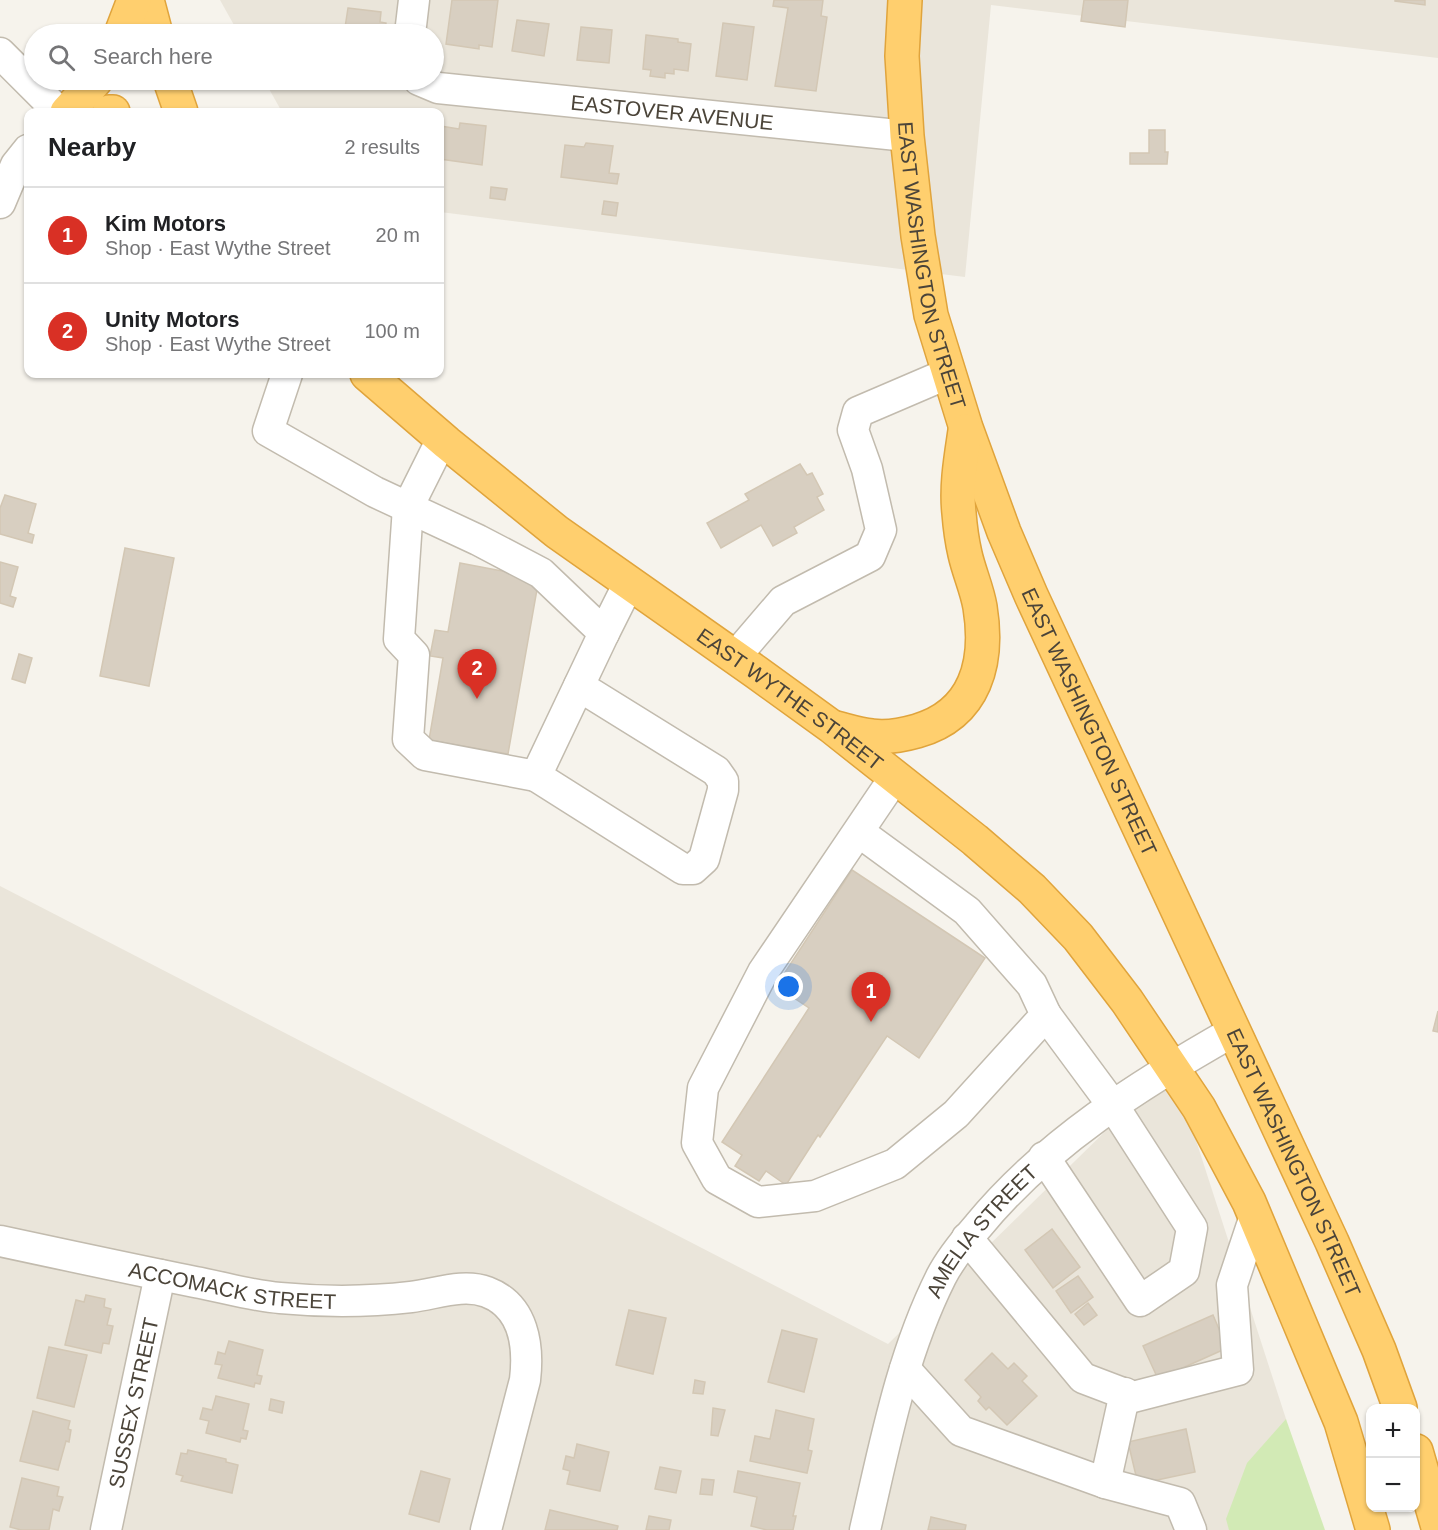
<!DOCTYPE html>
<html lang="en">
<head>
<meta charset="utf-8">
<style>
	:root { --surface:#fff; --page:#f6f6f6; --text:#202124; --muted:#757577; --line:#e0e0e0; --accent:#d93025 }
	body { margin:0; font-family:Arial,sans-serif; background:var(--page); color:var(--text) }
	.controls { position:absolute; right:18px; bottom:18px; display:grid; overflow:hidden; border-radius:12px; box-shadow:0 2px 4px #0004 }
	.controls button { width:54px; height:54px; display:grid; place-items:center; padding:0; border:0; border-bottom:2px solid var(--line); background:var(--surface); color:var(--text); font:30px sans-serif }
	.you { position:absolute; left:789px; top:987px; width:21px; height:21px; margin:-15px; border:4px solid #fff; border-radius:50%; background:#1a73e8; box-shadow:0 0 0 9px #1a73e833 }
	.badge { display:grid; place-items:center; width:39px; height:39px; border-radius:50%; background:var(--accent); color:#fff; font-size:20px; font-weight:700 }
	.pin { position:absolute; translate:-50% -50px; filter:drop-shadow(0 2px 3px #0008) }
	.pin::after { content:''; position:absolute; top:32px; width:21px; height:18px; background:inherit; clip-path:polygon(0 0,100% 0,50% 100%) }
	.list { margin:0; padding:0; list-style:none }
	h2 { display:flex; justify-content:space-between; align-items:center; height:78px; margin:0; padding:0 24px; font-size:26px }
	h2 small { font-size:20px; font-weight:400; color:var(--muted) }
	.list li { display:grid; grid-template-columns:39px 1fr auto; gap:18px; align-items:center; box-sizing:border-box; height:96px; padding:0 24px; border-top:2px solid var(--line) }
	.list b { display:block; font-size:22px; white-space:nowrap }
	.list p { margin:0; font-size:20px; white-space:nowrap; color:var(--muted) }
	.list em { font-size:20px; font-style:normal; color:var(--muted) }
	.icon { flex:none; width:33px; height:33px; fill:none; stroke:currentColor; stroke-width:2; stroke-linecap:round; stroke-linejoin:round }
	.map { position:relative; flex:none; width:1438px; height:1530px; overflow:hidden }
	.search { position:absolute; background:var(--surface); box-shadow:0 2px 4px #0004; left:24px; top:24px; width:420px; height:66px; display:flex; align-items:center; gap:15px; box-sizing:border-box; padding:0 21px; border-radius:33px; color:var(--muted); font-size:22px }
	.panel { position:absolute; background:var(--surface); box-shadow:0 2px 4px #0004; left:24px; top:108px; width:420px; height:270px; border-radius:12px }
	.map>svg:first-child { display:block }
	.residential { fill:#eae5da }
	.green { fill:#d2eab5 }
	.building { fill:#d8cfc1; stroke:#d3c7b4; stroke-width:1.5 }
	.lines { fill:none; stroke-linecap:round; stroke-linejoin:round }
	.minor-casing { stroke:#c2bbae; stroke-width:33 }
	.highway-casing { stroke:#e0a43c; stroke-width:36 }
	.minor { stroke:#fff; stroke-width:30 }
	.highway { stroke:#ffcf6e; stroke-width:33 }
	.labels { text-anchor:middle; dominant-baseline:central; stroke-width:5; stroke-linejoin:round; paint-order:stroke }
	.street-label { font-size:21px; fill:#4b4439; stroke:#fff }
</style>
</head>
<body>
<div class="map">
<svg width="1438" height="1530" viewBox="0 0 1438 1530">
	<rect width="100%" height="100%" fill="#f6f3ec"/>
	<!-- residential -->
	<g class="residential">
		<polygon points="220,0 1438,0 1438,58 991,5 965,277 440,212 440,112 282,112 264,80 434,80 434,34 239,34"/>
		<polygon points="0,886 888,1344 1172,1066 1286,1419 1263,1530 0,1530"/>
	</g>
	<!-- green -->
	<polygon class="green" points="1286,1419 1325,1530 1229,1530 1226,1519 1247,1463"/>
	<!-- building -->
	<g class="building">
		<polygon points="452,0 498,0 492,47 479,45 479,49 446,44"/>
		<polygon points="774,0 823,0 821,16 827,17 816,91 775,86 788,8 773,6"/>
		<polygon points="1084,0 1128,0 1125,27 1081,21"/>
		<polygon points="1395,0 1425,0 1425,5 1395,1"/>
		<polygon points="348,8 381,12 380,22 386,23 384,34 344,34"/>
		<polygon points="517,20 549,24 544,56 512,51"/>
		<polygon points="723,23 754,27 747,80 716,76"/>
		<polygon points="581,27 612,30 609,63 577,60"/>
		<polygon points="315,29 328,32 328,34 314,34"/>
		<polygon points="646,35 678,39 678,42 691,44 688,71 674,69 674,74 665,73 665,78 650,76 651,70 643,69"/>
		<polygon points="460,123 486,126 482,165 440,159 440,126 459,129"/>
		<polygon points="1149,130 1165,130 1165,152 1168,152 1167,164 1130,164 1130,153 1149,153"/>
		<polygon points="586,143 613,146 609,173 619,174 617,184 561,177 565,145 584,147"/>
		<polygon points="491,187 507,189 505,200 490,198"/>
		<polygon points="604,201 618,203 616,216 602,214"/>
		<polygon points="800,464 807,475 812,473 823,494 817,497 824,510 794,527 797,533 773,546 761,525 721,548 707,523 749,500 745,494"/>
		<polygon points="5,495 36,504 28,533 34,535 32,543 0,534 0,508"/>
		<polygon points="125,548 174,558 149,686 100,676"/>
		<polygon points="0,562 18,567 10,596 16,598 13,607 0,603"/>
		<polygon points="460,563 539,578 508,754 429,740 443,658 430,656 435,630 448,632"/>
		<polygon points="19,654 32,658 25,683 12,679"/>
		<polygon points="852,870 985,958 919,1058 887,1036 820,1137 818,1135 786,1185 766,1171 759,1181 735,1166 742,1155 722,1142 809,1008 776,986"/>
		<polygon points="1438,1011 1438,1032 1433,1031"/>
		<polygon points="1052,1229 1080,1267 1053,1288 1025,1250"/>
		<polygon points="1078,1276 1093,1297 1071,1313 1056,1291"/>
		<polygon points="86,1295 105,1299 104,1307 111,1309 107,1325 113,1326 109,1344 103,1343 101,1353 65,1345 76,1300 84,1302"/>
		<polygon points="1088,1303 1097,1315 1084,1325 1075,1314"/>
		<polygon points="629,1310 666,1318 653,1374 616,1365"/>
		<polygon points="1213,1315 1227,1348 1158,1379 1143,1346"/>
		<polygon points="782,1330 817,1339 804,1392 768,1382"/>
		<polygon points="229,1341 263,1350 257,1375 262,1376 260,1384 255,1383 254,1387 218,1378 222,1365 215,1364 218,1352 225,1354"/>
		<polygon points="49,1347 87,1355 74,1407 37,1398"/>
		<polygon points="992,1353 1008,1369 1014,1363 1027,1376 1022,1381 1037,1396 1007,1425 989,1407 986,1410 978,1401 981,1397 965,1380"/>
		<polygon points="695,1380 705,1382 703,1394 693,1393"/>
		<polygon points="216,1396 249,1404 243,1430 248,1431 246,1439 241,1438 240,1442 206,1433 209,1421 200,1419 203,1408 212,1410"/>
		<polygon points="271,1399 284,1402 282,1413 269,1410"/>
		<polygon points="713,1408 725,1410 718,1436 711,1435"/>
		<polygon points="776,1410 814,1419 808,1450 812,1451 807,1473 750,1461 755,1436 770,1439"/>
		<polygon points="33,1411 70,1421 68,1429 71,1430 69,1442 66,1441 58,1470 20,1461"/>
		<polygon points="1186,1429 1195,1472 1138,1484 1128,1442"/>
		<polygon points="577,1444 609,1452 600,1491 567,1484 570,1471 563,1469 566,1456 574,1458"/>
		<polygon points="188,1450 226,1459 226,1462 238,1465 232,1493 181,1481 183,1476 176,1474 181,1453 187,1454"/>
		<polygon points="660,1467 681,1471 676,1493 655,1489"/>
		<polygon points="421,1471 450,1479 439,1522 409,1514"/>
		<polygon points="738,1471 800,1483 793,1516 796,1516 793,1530 767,1530 751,1526 757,1497 734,1492"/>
		<polygon points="22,1478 59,1487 57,1496 63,1497 59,1511 53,1509 49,1530 21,1530 10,1527"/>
		<polygon points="702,1479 714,1480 712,1495 700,1494"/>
		<polygon points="550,1510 618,1526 617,1530 545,1530"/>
		<polygon points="649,1516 671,1520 669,1530 646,1530"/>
		<polygon points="931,1517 966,1525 965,1530 928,1530"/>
	</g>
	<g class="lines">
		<!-- minor casing -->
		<g class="minor-casing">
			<g id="minor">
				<polyline points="410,34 414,0"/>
				<polyline points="0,53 59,112"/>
				<path id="s1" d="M419,80L438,88L907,136"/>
				<polyline points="0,203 16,165 28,150"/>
				<polyline points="287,374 268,431 375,492 478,540 541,573 604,633 629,583"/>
				<polyline points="442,439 408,507 399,639 414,655 408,739 425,755 536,776 604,633"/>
				<polyline points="735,657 783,601 870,556 881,530 867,469 853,430 858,412 949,373"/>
				<polyline points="536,776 683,869 693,869 704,859 723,790 723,781 716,771 579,686"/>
				<polyline points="859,832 967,911 1032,985 1046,1015 956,1114 895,1164 815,1196 758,1202 717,1179 697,1143 703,1088 763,972 895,777"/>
				<polyline points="1044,1157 1140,1301 1184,1271 1192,1228 1114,1107 1046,1015"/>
				<polyline points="967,1238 1083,1378 1133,1397 1238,1370 1232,1285 1255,1216"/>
				<path id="s2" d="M0,1241C65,1255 130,1269 195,1282C223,1287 252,1296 280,1298C323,1302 368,1302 411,1297C436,1294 463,1283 487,1292C524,1306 529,1346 525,1380L486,1530"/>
				<polyline points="905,1369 961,1431 1105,1483 1125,1393"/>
				<polyline points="1105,1483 1180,1503 1191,1530"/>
				<path id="s3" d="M106,1530L160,1275"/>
				<path id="s4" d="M865,1530C885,1444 901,1357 941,1277C950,1259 965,1241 978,1226C1046,1143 1142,1083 1234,1031"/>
			</g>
		</g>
		<!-- highway casing -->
		<g class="highway-casing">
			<g id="highway">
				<polyline points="147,0 156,34"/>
				<path id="s5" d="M905,0L902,56L907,136L918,236L931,315L966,428L1004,532L1031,595L1332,1242L1379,1350L1400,1408"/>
				<polyline points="121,34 134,0"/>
				<polyline points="170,80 181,112"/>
				<polyline points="67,112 96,80"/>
				<polyline points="109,112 113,112"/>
				<path id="s6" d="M367,374L447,443L557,532L756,672L832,727L975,840L1032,889L1078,937L1127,1001L1199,1108L1249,1202L1341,1422L1373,1530"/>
				<path d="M836,728C848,731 860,735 872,736C887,738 903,735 917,731C976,714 989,662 980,607C977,589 969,572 965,554C962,541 960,526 959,513C956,486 961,458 965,431"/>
				<polyline points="1416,1451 1438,1527"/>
			</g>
		</g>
		<!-- minor -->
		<use href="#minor" class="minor"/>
		<!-- highway -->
		<use href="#highway" class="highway"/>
	</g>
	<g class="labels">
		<!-- street labels -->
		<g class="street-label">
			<text stroke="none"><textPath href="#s1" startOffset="256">EASTOVER AVENUE</textPath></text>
			<text stroke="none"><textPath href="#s5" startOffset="268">EAST WASHINGTON STREET</textPath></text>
			<text stroke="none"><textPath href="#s6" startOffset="534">EAST WYTHE STREET</textPath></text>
			<text stroke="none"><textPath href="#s5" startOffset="754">EAST WASHINGTON STREET</textPath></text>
			<text stroke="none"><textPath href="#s5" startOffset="1240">EAST WASHINGTON STREET</textPath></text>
			<text stroke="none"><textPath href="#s4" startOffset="326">AMELIA STREET</textPath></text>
			<text stroke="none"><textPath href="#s2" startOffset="237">ACCOMACK STREET</textPath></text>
			<text stroke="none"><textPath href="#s3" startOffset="130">SUSSEX STREET</textPath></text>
		</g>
	</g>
</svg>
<div class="controls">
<button>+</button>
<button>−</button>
</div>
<div class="you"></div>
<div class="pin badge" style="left:871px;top:1022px">1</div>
<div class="pin badge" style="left:477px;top:699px">2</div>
<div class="search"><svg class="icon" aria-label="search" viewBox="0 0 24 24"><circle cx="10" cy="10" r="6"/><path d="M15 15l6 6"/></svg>Search here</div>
<section class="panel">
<h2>Nearby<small>2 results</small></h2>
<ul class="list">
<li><span class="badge">1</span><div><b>Kim Motors</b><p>Shop · East Wythe Street</p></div><em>20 m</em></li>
<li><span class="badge">2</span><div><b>Unity Motors</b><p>Shop · East Wythe Street</p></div><em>100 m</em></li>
</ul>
</section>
</div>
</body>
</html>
